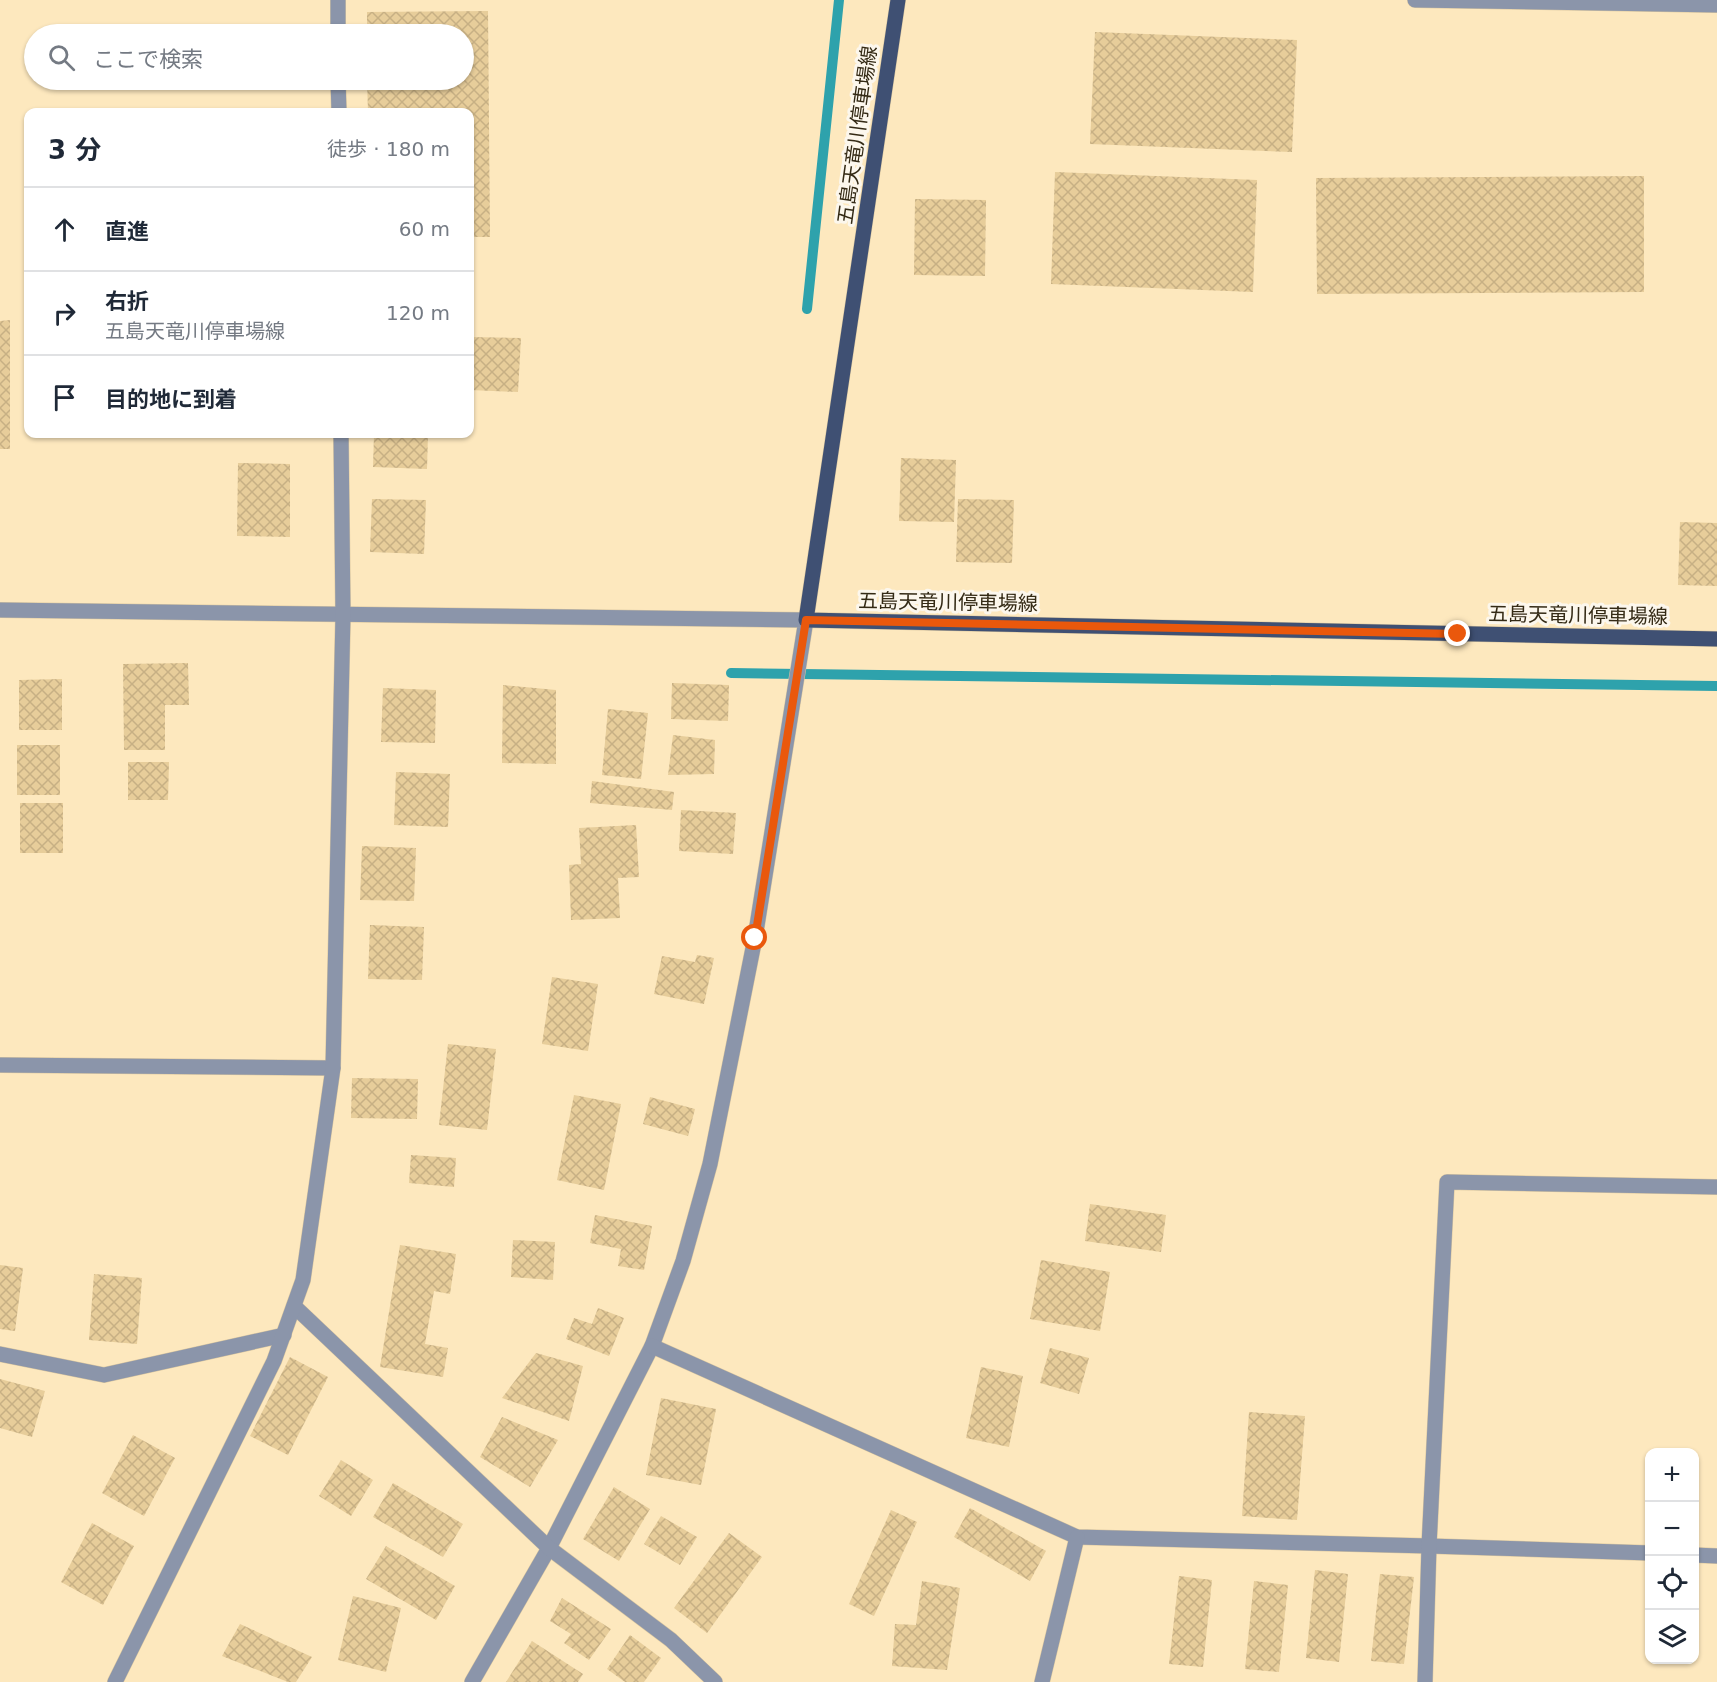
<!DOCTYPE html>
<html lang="ja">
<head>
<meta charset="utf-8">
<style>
	:root { --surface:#fff; --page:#f2f2f3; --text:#1f2937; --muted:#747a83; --line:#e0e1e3 }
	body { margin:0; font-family:"DejaVu Sans","Noto Sans JP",sans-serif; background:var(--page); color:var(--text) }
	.controls { position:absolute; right:18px; bottom:18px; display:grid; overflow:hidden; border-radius:12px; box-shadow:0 2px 4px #0004 }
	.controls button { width:54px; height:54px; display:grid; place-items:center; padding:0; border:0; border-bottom:2px solid var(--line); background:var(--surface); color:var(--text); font:30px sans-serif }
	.stop { position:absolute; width:18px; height:18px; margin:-14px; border:4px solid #ea580c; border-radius:50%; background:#fff }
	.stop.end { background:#ea580c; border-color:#fff; box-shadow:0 2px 6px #0008 }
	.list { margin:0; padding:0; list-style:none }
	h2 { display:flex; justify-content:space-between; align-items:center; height:78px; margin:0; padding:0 24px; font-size:26px }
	h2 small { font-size:20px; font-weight:400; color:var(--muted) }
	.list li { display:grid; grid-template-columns:39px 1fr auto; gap:18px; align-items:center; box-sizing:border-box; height:84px; padding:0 24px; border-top:2px solid var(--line) }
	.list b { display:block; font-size:22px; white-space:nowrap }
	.list p { margin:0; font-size:20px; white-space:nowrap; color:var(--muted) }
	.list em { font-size:20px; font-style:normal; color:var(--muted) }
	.icon { flex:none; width:33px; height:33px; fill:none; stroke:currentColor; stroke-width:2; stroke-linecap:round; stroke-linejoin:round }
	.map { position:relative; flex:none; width:1717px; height:1682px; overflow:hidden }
	.search { position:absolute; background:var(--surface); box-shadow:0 2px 4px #0004; left:24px; top:24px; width:450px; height:66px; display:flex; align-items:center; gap:15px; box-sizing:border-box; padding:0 21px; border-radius:33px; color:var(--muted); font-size:22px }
	.panel { position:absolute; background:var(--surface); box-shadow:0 2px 4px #0004; left:24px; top:108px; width:450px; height:330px; border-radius:12px }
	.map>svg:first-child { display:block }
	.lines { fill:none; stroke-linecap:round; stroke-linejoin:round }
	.stream { stroke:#2ea2ac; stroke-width:10 }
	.building { fill:url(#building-cross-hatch) }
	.minor-casing { stroke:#d9c6a0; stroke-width:16 }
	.major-casing { stroke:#d9c6a0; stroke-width:16 }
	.minor { stroke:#8b95aa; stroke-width:15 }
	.major { stroke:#3f5073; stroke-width:15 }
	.route { stroke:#ea580c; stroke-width:8 }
	.labels { text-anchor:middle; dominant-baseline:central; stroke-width:6; stroke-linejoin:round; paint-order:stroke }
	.street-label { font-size:20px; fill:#342a15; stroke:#fcf7ed }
</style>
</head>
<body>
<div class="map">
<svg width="1717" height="1682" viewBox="0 0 1717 1682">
	<defs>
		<pattern id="building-cross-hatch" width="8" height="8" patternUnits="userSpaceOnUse" patternTransform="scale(1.5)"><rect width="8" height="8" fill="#e7cd9a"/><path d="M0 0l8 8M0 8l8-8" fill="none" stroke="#c7b084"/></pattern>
	</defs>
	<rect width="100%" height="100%" fill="#fde8be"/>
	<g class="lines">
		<!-- stream -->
		<g class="stream">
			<polyline points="807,309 839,0"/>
			<polyline points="731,673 1717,686"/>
		</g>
	</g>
	<!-- building -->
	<g class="building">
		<polygon points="488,11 490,237 470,237 470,112 368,112 367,80 464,80 464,34 367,34 367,12"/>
		<polygon points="1095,32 1297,40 1292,152 1090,144"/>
		<polygon points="1055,172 1257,180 1253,292 1051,284"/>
		<polygon points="1644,176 1644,292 1317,294 1316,178"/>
		<polygon points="915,199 986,200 985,276 914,275"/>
		<polygon points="10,320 10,449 0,449 0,321"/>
		<polygon points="470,337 521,338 518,392 470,390"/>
		<polygon points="235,434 289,434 289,437 235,436"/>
		<polygon points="374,434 428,434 427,469 373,467"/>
		<polygon points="901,458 956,460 954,522 899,521"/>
		<polygon points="238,463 290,464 290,537 237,536"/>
		<polygon points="372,499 426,500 424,554 370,552"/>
		<polygon points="958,499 1014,500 1012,563 956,562"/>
		<polygon points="1680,522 1717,523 1717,586 1678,585"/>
		<polygon points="188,663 189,705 165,705 165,750 124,750 123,664"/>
		<polygon points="62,679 62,730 19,730 19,680"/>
		<polygon points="672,683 729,685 728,721 671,719"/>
		<polygon points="503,685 556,690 556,764 502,763"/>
		<polygon points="383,688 436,690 435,743 381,742"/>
		<polygon points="608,709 648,713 641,779 602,775"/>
		<polygon points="673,735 715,740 714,774 668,775"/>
		<rect x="17" y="745" width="43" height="50"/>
		<polygon points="128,762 169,762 168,800 128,800"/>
		<polygon points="396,772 450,774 448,827 394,825"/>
		<polygon points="592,781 674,792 672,810 590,803"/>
		<rect x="20" y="803" width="43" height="50"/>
		<polygon points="681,810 736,813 733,854 679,851"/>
		<polygon points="636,825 639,877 618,878 620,918 571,920 569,865 581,864 579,828"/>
		<polygon points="362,846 416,848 414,901 360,900"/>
		<polygon points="370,925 424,927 422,980 368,979"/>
		<polygon points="697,955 714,958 704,1004 654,994 662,956 695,962"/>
		<polygon points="552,977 598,984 588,1051 542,1044"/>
		<polygon points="448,1044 496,1049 487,1130 439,1125"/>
		<polygon points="352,1078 418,1079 417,1119 351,1118"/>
		<polygon points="574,1095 621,1104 604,1190 557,1180"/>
		<polygon points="650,1097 695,1109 688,1136 643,1124"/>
		<polygon points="411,1155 456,1158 454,1187 409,1183"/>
		<polygon points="1090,1204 1166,1215 1161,1252 1085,1241"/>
		<polygon points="595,1215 652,1226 644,1270 618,1266 621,1249 590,1243"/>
		<polygon points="513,1240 555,1242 553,1280 511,1277"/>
		<polygon points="400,1245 456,1254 450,1294 434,1291 425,1344 448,1348 443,1377 380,1367"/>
		<polygon points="1041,1260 1110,1272 1100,1331 1030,1319"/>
		<polygon points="0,1265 23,1268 15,1331 0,1329"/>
		<polygon points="94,1274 142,1278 137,1344 89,1340"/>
		<polygon points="598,1308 624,1318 609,1356 566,1339 574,1318 592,1324"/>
		<polygon points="1050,1348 1089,1358 1079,1394 1040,1383"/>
		<polygon points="536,1353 583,1366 569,1421 502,1398"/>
		<polygon points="290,1357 328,1377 288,1455 250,1436"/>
		<polygon points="981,1367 1023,1376 1009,1447 966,1438"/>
		<polygon points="0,1379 45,1391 32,1437 0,1428"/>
		<polygon points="661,1398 716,1409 701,1485 646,1475"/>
		<polygon points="1249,1412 1305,1416 1297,1520 1242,1516"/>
		<polygon points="502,1417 558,1440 530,1487 480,1457"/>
		<polygon points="133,1435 175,1458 144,1516 102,1493"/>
		<polygon points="341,1460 373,1480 351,1516 319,1496"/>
		<polygon points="393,1483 463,1524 443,1557 373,1517"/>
		<polygon points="614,1487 650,1509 619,1561 583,1539"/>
		<polygon points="970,1508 1046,1551 1030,1581 954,1537"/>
		<polygon points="891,1510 917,1522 874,1616 849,1604"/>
		<polygon points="661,1516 697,1537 680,1565 644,1544"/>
		<polygon points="92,1523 134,1546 103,1605 61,1582"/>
		<polygon points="729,1533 762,1557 707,1633 674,1608"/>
		<polygon points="386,1546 455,1586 436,1620 366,1579"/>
		<polygon points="1315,1570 1348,1574 1339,1662 1306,1658"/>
		<polygon points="1380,1574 1414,1577 1404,1664 1371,1661"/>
		<polygon points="1179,1576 1212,1580 1203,1667 1169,1664"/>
		<polygon points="922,1581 960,1588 947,1670 892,1666 895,1624 916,1625"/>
		<polygon points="1254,1581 1288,1585 1279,1672 1245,1669"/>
		<polygon points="353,1596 401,1608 386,1672 338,1660"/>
		<polygon points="562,1598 611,1629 589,1660 564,1643 571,1634 550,1621"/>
		<polygon points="240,1624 312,1657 296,1682 288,1682 222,1656"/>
		<polygon points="630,1635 661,1658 644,1682 625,1682 607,1669"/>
		<polygon points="532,1641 583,1674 578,1682 506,1682"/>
	</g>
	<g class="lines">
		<!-- minor casing -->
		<g class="minor-casing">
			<g id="minor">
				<polyline points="338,0 338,34"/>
				<polyline points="1415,0 1717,5"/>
				<polyline points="338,80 339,112"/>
				<polyline points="0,610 806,620 755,938 710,1164 683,1261 652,1346 549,1548 472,1682"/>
				<polyline points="0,1065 333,1068"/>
				<polyline points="294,1306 549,1548 671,1640 715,1682"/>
				<polyline points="652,1346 1077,1537 1429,1546 1650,1553"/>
				<polyline points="0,1354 104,1375 284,1335"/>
				<polyline points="1694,1555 1717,1556"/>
				<polyline points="115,1682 274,1361 303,1280 333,1068 343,615 341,434"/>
				<polyline points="1042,1682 1077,1537"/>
				<polyline points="1425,1682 1429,1546 1447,1182 1717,1187"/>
			</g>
		</g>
		<!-- major casing -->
		<g class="major-casing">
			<polyline id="major" points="898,0 806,620 1717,639"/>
		</g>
		<!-- minor -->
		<use href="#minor" class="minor"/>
		<!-- major -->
		<use href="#major" class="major"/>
	</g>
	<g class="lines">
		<!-- route -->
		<polyline class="route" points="755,938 806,620 1458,634"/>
	</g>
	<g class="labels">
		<!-- street labels -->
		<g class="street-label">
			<text transform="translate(857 135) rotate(-82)">五島天竜川停車場線</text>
			<text transform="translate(948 602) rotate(1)">五島天竜川停車場線</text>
			<text transform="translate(1578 615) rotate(1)">五島天竜川停車場線</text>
		</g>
	</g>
</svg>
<div class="controls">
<button>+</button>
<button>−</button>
<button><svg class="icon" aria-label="locate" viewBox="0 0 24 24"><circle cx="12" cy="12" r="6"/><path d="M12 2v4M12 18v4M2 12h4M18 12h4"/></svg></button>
<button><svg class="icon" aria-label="layers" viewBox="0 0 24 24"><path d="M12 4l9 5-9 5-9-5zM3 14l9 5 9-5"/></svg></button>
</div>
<div class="stop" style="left:755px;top:938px"></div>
<div class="stop end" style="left:1458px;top:634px"></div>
<div class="search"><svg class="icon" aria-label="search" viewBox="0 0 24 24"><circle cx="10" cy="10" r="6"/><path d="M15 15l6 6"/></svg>ここで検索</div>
<section class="panel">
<h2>3 分<small>徒歩 · 180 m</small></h2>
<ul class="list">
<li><svg class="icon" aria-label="ahead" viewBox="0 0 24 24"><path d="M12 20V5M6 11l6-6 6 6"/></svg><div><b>直進</b></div><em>60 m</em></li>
<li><svg class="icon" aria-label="right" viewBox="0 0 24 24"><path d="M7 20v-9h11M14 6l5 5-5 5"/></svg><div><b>右折</b><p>五島天竜川停車場線</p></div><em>120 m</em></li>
<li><svg class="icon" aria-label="arrive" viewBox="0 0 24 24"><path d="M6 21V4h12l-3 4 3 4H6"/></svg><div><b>目的地に到着</b></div></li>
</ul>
</section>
</div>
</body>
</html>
